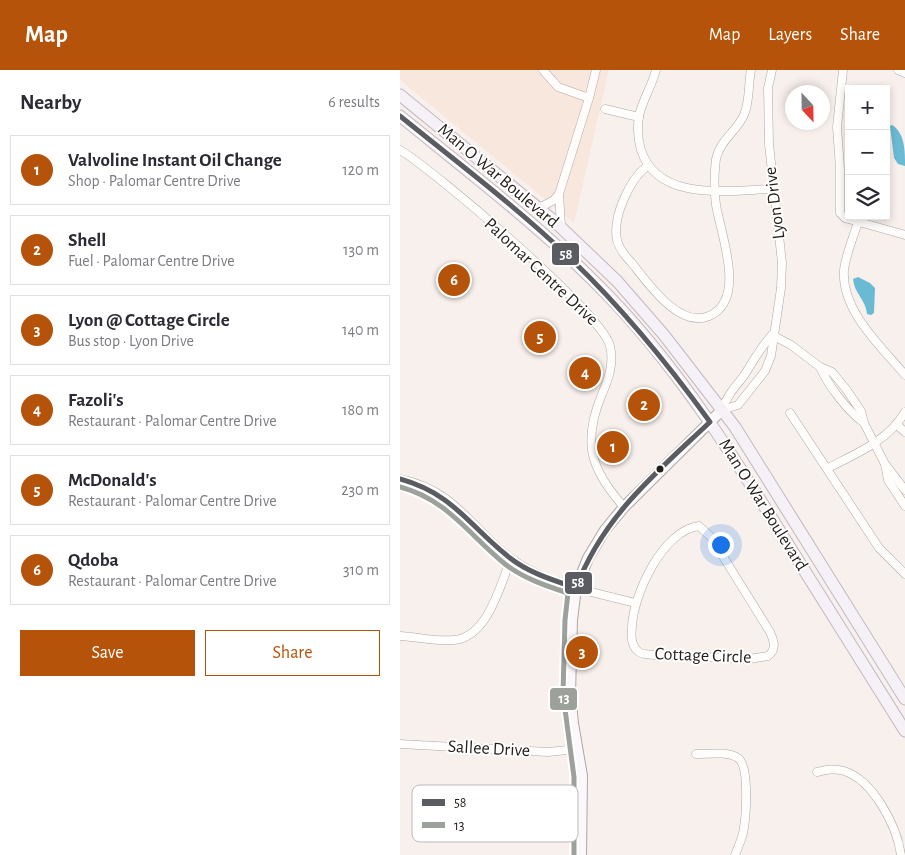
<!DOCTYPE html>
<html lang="en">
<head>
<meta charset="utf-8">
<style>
	:root { --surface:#fff; --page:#f7f7f7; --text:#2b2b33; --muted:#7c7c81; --line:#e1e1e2; --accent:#b45309 }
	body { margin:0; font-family:"Alegreya Sans",sans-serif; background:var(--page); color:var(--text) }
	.controls { position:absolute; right:15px; top:15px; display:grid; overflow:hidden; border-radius:0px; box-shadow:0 2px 8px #0003 }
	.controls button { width:45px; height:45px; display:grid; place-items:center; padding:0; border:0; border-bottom:1px solid var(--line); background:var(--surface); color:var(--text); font:25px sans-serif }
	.compass { position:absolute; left:385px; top:15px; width:45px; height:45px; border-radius:50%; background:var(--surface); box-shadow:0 2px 8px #0003; rotate:158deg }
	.you { position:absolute; left:320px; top:474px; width:18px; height:18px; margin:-12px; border:4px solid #fff; border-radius:50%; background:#1a73e8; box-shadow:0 0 0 8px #1a73e833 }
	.badge { display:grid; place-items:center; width:32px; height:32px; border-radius:50%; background:var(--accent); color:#fff; font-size:16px; font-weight:700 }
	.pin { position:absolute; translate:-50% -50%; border:2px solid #fff; box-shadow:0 1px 5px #0006 }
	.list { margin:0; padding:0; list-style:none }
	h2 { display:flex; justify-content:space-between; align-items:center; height:65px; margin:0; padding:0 20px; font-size:21px }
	h2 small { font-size:16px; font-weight:400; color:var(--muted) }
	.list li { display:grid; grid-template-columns:32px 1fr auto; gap:15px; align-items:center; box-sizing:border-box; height:70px; margin:0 10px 10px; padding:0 10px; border:1px solid var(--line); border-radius:0px }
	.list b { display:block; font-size:19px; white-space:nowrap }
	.list p { margin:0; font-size:16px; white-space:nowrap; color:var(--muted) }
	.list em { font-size:16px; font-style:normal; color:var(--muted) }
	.actions { display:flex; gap:10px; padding:15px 20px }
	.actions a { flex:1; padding:11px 0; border:1px solid var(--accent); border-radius:0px; text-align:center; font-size:18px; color:var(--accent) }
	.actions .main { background:var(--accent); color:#fff }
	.icon { flex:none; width:28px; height:28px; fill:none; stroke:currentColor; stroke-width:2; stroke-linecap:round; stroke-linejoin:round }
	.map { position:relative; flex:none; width:505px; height:785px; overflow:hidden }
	header { display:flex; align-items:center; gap:30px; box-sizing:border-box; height:70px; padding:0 25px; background:var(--accent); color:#fff }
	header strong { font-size:24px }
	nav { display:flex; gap:28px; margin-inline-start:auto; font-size:18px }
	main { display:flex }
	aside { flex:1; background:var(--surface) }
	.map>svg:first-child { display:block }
	.built { fill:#f8e7dd }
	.water { fill:#6abad4 }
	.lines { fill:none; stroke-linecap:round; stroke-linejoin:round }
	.street-casing { stroke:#aea8a4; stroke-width:9 }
	.secondary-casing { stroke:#aea8a4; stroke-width:12 }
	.primary-casing { stroke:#c3b8c1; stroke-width:13 }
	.street { stroke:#fefdfc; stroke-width:8 }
	.secondary { stroke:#fbf7fa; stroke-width:10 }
	.primary { stroke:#f6f1f6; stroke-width:11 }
	.bus-1-casing { stroke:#fff; stroke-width:9 }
	.bus-2-casing { stroke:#fff; stroke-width:9 }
	.bus-1 { stroke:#5a5c61; stroke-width:5 }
	.bus-2 { stroke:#9da19c; stroke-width:5 }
	.bus-dot { fill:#241d1a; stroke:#fff; stroke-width:2 }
	.labels { text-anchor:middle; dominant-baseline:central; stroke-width:4; stroke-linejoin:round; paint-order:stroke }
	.street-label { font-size:18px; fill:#241d1a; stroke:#fff }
	.key { fill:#fff; stroke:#bdbbba; stroke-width:1 }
	.key-label { font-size:14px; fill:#241d1a }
	.line-badge { stroke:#fff; stroke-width:2 }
	.badge-label { font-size:14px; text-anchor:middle; font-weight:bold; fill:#fff }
</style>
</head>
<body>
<header>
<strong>Map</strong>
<nav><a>Map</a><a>Layers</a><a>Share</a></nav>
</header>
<main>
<aside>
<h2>Nearby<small>6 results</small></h2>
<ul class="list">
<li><span class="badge">1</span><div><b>Valvoline Instant Oil Change</b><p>Shop · Palomar Centre Drive</p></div><em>120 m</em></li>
<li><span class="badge">2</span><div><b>Shell</b><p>Fuel · Palomar Centre Drive</p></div><em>130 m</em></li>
<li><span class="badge">3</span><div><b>Lyon @ Cottage Circle</b><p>Bus stop · Lyon Drive</p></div><em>140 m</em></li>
<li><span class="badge">4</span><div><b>Fazoli's</b><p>Restaurant · Palomar Centre Drive</p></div><em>180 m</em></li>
<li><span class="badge">5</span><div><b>McDonald's</b><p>Restaurant · Palomar Centre Drive</p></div><em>230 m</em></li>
<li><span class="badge">6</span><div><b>Qdoba</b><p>Restaurant · Palomar Centre Drive</p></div><em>310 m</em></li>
</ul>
<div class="actions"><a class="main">Save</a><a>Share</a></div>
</aside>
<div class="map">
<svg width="505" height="785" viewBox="0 0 505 785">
	<rect width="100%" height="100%" fill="#f8f0ec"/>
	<!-- built -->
	<polygon class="built" points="0,0 209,0 174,153 0,10"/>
	<!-- water -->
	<g class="water">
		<path d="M492,55C505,63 505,81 505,96L498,94L494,88L490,56Z"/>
		<path d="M458,207L470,213L475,218L474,243L471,245L467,244C466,230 454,223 453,209Z"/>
	</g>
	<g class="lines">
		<!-- street casing -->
		<g class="street-casing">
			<g id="street">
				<polyline points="143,0 158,17 189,28 159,124 161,156"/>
				<path d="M256,0C252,16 242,31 239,46C237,58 238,70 241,80C258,133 330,120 373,119"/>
				<polyline points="443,0 437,57 440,98 440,143 445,148 505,165"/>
				<polyline points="498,0 505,3"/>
				<polyline points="189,28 196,0"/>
				<polyline points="205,39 239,47"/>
				<path d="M0,80C35,101 202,243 210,276C214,293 209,308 202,324C182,372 190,399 224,437"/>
				<path d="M247,96C230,109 212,147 217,170C219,178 225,186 231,192C248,213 279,259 309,246C347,230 321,165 316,135C314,120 314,104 316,89C320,70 337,61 344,45C350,31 348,15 351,0"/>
				<polyline points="139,138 154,130 159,124"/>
				<path d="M458,152C453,168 446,184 444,200C441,241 482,277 505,305"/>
				<polyline points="372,265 391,275 420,297 432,302 446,319 461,341 464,353 485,394 488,410 505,436"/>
				<path d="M420,297C429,317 447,340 464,353"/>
				<polyline points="322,340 338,335 365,301 371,286 381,218 382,193 369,74 368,18 372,0"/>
				<path d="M322,340C327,326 334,318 343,307C353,292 359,279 372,265"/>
				<polyline points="390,343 479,478 505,504"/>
				<polyline points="497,355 505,362"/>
				<polyline points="485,394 505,420"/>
				<path d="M428,398C457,383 488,371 505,342"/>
				<path d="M0,409C58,421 71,460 113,490C148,515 194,522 235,533"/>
				<path d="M299,456L311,467L370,562C374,571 377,579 368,586L349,589L254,585C250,584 243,585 239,582C231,577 231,565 232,557C233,525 263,460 299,456Z"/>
				<path d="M0,566C18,567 37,572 54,570C88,567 100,515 111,489"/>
				<polyline points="0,674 148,682 177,679"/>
				<path d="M296,684C309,684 327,681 338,688C350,696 346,749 343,763C341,771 338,778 335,785"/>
				<path d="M417,702C426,700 434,698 444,701C473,710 497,756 501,785"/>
			</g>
		</g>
		<!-- secondary casing -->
		<g class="secondary-casing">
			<polyline id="secondary" points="181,785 182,706 173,653 170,624 172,550 176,518 188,488 205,460 224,437 322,340"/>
		</g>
		<!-- primary casing -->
		<g class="primary-casing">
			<g id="primary">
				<polyline points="0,25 153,150 217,211 264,265 335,357 505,629"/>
				<path d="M0,46C75,107 153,166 219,237C282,305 332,384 381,463C422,529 464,595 505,661"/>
			</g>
		</g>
		<!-- street -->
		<use href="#street" class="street"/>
		<!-- secondary -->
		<use href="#secondary" class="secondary"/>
		<!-- primary -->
		<use href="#primary" class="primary"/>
		<!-- bus-1 casing -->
		<g class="bus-1-casing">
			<path id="bus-1" d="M0,46C58,93 118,138 172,190C223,239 268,294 310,352C256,403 203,446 176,518C153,510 129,503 110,488C69,456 54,424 0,409"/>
		</g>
		<!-- bus-2 casing -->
		<g class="bus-2-casing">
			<path id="bus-2" d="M0,417C48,430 68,464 105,494C123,508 146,516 168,523L165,550L163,624L174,707V785"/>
		</g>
		<!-- bus-1 -->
		<use href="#bus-1" class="bus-1"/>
		<!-- bus-2 -->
		<use href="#bus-2" class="bus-2"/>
	</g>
	<!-- markers -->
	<circle class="bus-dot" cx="260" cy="399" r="4.5"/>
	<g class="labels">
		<!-- street labels -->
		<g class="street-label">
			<text transform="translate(98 106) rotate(40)">Man O War Boulevard</text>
			<text transform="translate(375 133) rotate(-97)">Lyon Drive</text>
			<text transform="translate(141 202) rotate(43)">Palomar Centre Drive</text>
			<text transform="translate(363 435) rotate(58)">Man O War Boulevard</text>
			<text transform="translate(303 586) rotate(2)">Cottage Circle</text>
			<text transform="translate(89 679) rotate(3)">Sallee Drive</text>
		</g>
	</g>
	<!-- legend -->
	<rect x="12" y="715" width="166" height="57" rx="8" class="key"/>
	<rect x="22" y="729" width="23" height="7" fill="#5a5c61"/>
	<rect x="22" y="752" width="23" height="6" fill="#9da19c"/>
	<g class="key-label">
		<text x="54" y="737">58</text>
		<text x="54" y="760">13</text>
	</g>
	<g class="line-badge">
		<rect x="151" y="172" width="29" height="24" rx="5" fill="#5a5c61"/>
		<rect x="164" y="501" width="29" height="24" rx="5" fill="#5a5c61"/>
		<rect x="149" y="617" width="29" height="24" rx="5" fill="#9da19c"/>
	</g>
	<g class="badge-label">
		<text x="166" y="189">58</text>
		<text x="178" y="517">58</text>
		<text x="164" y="633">13</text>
	</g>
</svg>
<div class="controls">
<button>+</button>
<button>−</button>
<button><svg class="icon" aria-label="layers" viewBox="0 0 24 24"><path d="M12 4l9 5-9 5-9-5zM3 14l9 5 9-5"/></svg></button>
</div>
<svg class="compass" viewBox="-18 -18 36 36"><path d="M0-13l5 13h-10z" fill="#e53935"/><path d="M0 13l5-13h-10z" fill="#7c7c81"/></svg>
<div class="you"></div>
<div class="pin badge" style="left:213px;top:377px">1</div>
<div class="pin badge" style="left:244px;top:335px">2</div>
<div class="pin badge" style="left:182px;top:582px">3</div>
<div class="pin badge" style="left:185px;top:303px">4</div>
<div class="pin badge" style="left:140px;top:267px">5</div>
<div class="pin badge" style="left:54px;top:210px">6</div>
</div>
</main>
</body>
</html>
